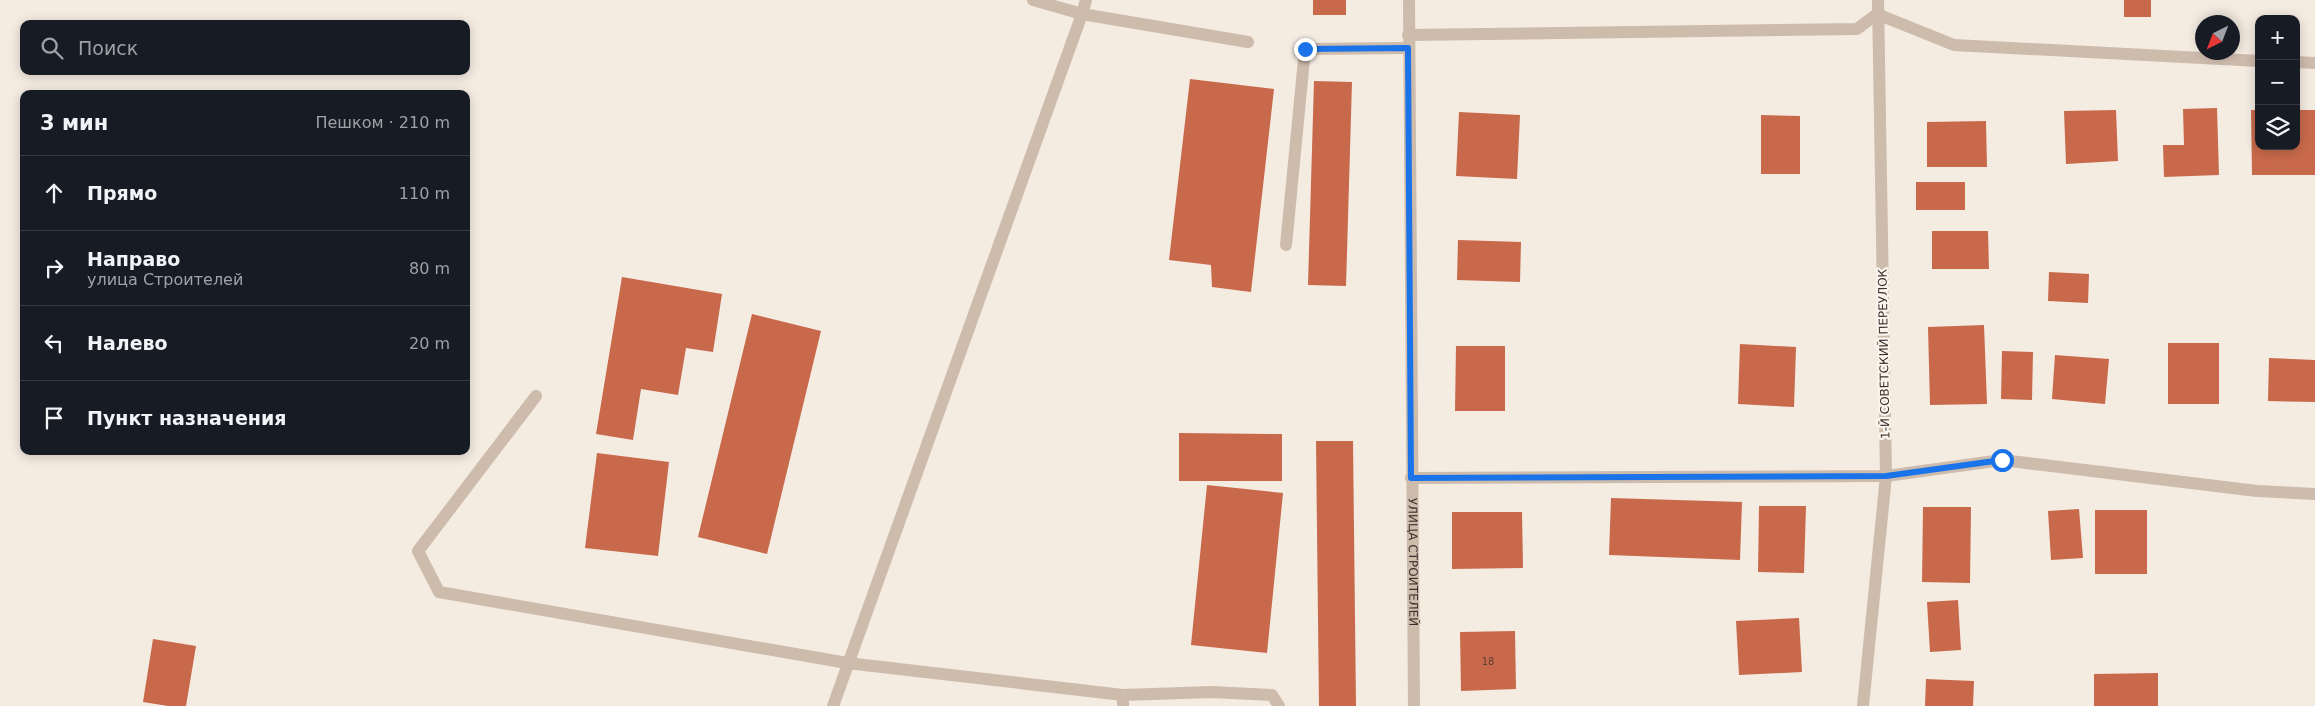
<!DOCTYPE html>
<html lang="ru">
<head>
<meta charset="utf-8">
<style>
	:root { --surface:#171b24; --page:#20242c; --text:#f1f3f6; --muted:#9ea1a6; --line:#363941 }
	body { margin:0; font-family:"DejaVu Sans",sans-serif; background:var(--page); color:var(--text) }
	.controls { position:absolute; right:15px; top:15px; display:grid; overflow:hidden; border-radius:10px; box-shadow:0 2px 12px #0003 }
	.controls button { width:45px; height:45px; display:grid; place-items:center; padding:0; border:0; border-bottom:1px solid var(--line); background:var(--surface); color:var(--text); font:25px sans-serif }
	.compass { position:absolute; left:2195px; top:15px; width:45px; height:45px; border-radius:50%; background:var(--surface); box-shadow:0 2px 12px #0003; rotate:222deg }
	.stop { position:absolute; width:15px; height:15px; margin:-11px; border:4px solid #1a73e8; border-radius:50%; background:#fff }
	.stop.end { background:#1a73e8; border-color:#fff; box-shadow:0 1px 5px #0008 }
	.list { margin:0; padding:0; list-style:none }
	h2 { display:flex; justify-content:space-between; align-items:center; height:65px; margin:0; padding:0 20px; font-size:21px }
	h2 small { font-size:16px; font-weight:400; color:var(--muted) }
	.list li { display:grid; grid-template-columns:32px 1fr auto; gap:15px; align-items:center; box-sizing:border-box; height:75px; padding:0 20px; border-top:1px solid var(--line) }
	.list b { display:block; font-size:19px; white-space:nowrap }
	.list p { margin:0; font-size:16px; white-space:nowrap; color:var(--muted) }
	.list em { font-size:16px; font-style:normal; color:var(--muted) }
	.icon { flex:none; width:28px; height:28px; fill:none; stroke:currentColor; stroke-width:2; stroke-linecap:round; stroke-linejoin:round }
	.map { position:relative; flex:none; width:2315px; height:706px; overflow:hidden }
	.search { position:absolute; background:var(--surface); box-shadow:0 2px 12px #0003; left:20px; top:20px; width:450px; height:55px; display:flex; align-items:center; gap:12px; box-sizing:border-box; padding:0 18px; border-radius:10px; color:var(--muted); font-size:19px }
	.panel { position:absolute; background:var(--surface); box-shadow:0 2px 12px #0003; left:20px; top:90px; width:450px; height:365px; border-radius:10px }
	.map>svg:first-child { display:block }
	.building { fill:#c8694b }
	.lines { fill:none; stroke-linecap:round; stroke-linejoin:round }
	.lane { stroke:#cdbbac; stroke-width:12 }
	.street { stroke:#cdbbac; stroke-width:12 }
	.route { stroke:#1a73e8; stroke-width:6 }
	.labels { text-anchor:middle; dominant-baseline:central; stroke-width:4.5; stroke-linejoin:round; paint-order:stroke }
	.number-label { font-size:10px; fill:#5e3e33 }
	.street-label { font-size:12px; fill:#3b302b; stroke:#fbf5ee }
</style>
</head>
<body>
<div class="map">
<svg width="2315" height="706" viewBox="0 0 2315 706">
	<rect width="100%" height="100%" fill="#f4ebe1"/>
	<!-- building -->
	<g class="building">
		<rect x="1313" y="0" width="33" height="15"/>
		<rect x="2124" y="0" width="27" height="17"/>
		<polygon points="1190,79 1274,89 1251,292 1212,287 1211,265 1169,260"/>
		<polygon points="1314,81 1352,82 1346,286 1308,285"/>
		<polygon points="2217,108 2219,175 2164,177 2163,145 2184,145 2183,109"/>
		<polygon points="2116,110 2118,161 2066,164 2064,111"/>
		<polygon points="2251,110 2259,110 2259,146 2296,146 2296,110 2315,110 2315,175 2252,175"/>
		<polygon points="1459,112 1520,115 1517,179 1456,176"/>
		<polygon points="1761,115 1800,116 1800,174 1761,174"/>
		<polygon points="1986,121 1987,167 1927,167 1927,122"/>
		<rect x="1916" y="182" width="49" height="28"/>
		<polygon points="1932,231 1988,231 1989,269 1932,269"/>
		<polygon points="1458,240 1521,242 1520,282 1457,280"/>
		<polygon points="2049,272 2089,274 2088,303 2048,301"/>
		<polygon points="622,277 722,294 713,352 686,348 678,395 641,389 633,440 596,434"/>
		<polygon points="752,314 821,331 767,554 698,537"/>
		<polygon points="1984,325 1987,404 1930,405 1928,327"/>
		<rect x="2168" y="343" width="51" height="61"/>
		<polygon points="1740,344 1796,347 1794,407 1738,404"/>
		<polygon points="1456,346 1505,346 1505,411 1455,411"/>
		<polygon points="2002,351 2033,352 2032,400 2001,399"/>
		<polygon points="2055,355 2109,359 2105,404 2052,399"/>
		<polygon points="2269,358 2315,360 2315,402 2268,401"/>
		<polygon points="1179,433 1282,434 1282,481 1179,481"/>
		<polygon points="1316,441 1353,441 1356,706 1319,706"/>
		<polygon points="597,453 669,462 658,556 585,548"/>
		<polygon points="1207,485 1283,493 1267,653 1191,645"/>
		<polygon points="1611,498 1742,502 1740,560 1609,555"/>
		<polygon points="1759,506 1806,506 1804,573 1758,572"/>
		<polygon points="1923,507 1971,507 1970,583 1922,582"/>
		<polygon points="2079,509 2083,558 2051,560 2048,511"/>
		<rect x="2095" y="510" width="52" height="64"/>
		<polygon points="1452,512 1522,512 1523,568 1452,569"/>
		<polygon points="1958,600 1961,650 1930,652 1927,602"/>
		<polygon points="1799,618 1802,672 1739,675 1736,621"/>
		<polygon points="1515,631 1516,689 1461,691 1460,632"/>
		<polygon points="153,639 196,646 186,706 168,706 143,702"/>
		<polygon points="2158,673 2158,706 2094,706 2094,674"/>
		<polygon points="1926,679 1974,681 1973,706 1925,706"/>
	</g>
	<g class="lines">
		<!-- lane -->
		<g class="lane">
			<polyline points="1033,0 1082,14 1086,0"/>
			<polyline points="1408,35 1857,29 1877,14 1954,45 2259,61"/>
			<polyline points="2296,62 2315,63"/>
			<polyline points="1286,245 1305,49 1408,48"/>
			<polyline points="536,396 418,551 439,592 847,663 1123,695"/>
			<polyline points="1411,478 1886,476 2002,460 2257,491 2315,494"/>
			<polyline points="833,706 1082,14 1248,42"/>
			<polyline points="1123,706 1123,695 1211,692 1272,695 1279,706"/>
		</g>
		<!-- street -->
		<g class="street">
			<path id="s1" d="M1409,0L1414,706"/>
			<polyline points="1863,706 1886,476 1878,0"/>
		</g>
	</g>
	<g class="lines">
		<!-- route -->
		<polyline class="route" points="1305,49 1408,48 1411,478 1886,476 2002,460"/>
	</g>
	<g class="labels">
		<!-- number labels -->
		<g class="number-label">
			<text x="1488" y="661">18</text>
		</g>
		<!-- street labels -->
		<g class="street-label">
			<text transform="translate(1884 354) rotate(-91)">1-Й СОВЕТСКИЙ ПЕРЕУЛОК</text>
			<text stroke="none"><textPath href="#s1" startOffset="562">УЛИЦА СТРОИТЕЛЕЙ</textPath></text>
		</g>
	</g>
</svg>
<div class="controls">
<button>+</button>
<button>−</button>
<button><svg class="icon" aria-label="layers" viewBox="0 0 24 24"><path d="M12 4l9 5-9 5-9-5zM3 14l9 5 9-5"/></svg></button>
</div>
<svg class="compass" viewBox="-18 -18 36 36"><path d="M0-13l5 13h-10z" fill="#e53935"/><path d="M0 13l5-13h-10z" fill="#9ea1a6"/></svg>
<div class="stop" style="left:2002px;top:460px"></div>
<div class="stop end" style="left:1305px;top:49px"></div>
<div class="search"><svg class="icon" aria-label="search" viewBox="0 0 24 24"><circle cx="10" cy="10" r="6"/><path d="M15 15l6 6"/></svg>Поиск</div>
<section class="panel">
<h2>3 мин<small>Пешком · 210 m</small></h2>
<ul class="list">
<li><svg class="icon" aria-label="ahead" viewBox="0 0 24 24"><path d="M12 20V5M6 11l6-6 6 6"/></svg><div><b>Прямо</b></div><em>110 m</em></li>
<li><svg class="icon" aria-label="right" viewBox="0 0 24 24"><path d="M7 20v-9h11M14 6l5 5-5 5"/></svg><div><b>Направо</b><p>улица Строителей</p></div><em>80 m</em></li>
<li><svg class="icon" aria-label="left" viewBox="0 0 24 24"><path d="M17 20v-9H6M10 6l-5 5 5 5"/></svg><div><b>Налево</b></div><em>20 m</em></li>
<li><svg class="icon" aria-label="arrive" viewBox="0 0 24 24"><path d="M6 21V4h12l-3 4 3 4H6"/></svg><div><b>Пункт назначения</b></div></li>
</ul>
</section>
</div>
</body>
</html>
